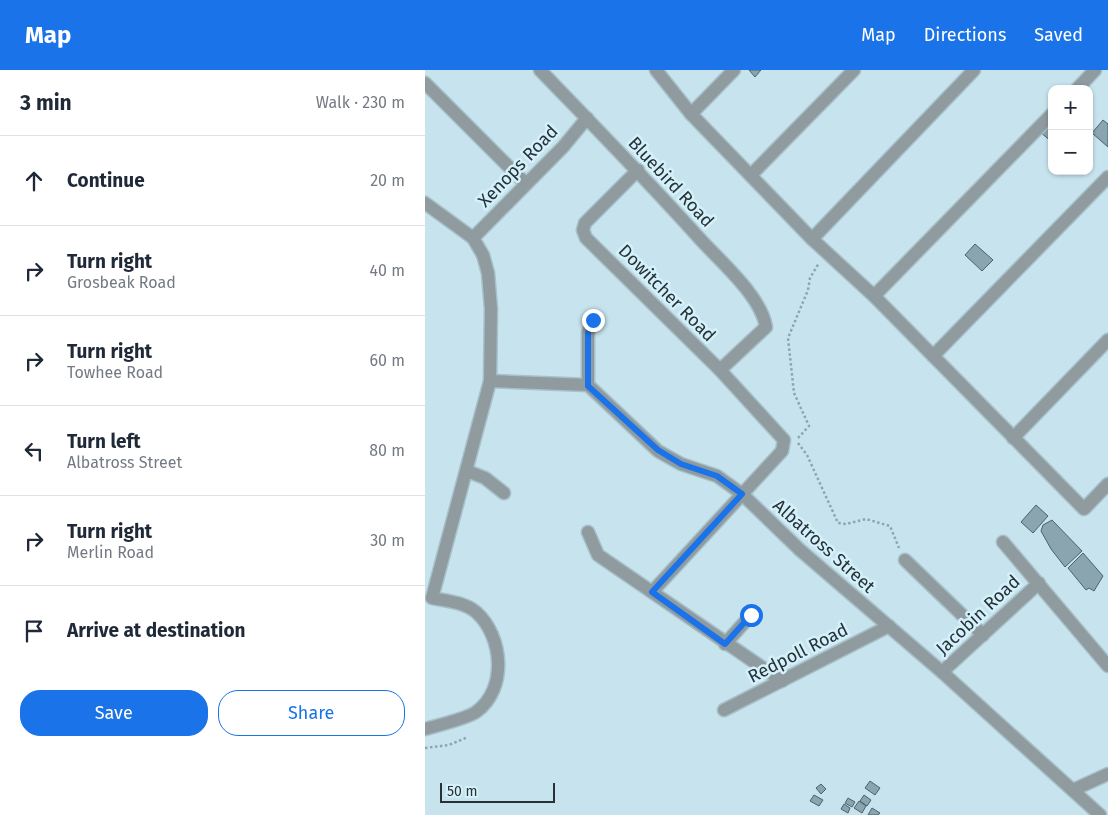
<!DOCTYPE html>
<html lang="en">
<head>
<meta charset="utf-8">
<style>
	:root { --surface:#fff; --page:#f2f2f3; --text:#1f2937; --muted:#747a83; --line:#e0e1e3; --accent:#1a73e8 }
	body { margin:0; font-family:"Fira Sans",sans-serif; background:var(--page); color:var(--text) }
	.controls { position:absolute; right:15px; top:15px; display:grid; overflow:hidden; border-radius:10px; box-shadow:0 1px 4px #0004 }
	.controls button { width:45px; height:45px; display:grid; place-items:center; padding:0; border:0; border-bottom:1px solid var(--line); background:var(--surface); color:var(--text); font:25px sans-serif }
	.scale { position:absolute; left:15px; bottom:12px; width:115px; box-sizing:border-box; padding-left:5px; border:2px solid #273236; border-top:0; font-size:14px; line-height:18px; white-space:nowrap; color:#273236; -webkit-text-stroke:4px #d4f1fb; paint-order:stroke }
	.stop { position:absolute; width:15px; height:15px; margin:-11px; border:4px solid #1a73e8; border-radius:50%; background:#fff }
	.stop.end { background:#1a73e8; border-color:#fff; box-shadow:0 1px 5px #0008 }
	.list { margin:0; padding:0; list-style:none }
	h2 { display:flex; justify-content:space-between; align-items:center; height:65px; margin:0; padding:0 20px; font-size:21px }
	h2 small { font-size:16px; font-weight:400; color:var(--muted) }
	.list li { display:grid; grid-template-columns:32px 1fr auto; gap:15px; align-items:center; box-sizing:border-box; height:90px; padding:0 20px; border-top:1px solid var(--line) }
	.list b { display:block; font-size:19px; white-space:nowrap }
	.list p { margin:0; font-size:16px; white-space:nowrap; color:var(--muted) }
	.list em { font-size:16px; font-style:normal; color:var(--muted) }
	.actions { display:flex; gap:10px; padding:15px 20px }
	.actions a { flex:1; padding:11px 0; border:1px solid var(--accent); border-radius:20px; text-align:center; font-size:18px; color:var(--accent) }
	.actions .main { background:var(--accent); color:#fff }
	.icon { flex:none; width:28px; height:28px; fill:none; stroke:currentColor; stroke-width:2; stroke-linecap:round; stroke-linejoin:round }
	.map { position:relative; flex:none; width:683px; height:745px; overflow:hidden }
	header { display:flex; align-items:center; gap:30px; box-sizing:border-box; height:70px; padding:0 25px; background:var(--accent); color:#fff }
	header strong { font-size:24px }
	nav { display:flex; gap:28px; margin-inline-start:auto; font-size:18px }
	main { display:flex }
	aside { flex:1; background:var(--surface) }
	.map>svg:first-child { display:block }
	.building { fill:#8aa5af; stroke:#4a636c }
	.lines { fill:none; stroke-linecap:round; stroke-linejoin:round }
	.minor-casing { stroke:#a7c0c9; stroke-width:15 }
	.path { stroke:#8ea5ad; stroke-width:2.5; stroke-dasharray:2.5 2.5; stroke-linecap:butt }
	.minor { stroke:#8f9b9f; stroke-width:12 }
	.route { stroke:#1a73e8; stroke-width:6 }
	.labels { text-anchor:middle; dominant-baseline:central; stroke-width:5; stroke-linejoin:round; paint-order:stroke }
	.street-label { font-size:18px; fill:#273236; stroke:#d4f1fb }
</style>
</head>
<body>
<header>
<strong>Map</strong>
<nav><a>Map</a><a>Directions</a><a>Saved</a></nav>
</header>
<main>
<aside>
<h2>3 min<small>Walk · 230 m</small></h2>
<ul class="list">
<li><svg class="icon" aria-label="ahead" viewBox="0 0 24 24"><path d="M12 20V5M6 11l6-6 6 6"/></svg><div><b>Continue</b></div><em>20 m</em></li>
<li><svg class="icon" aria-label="right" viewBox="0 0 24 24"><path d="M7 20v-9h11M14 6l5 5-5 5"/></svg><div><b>Turn right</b><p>Grosbeak Road</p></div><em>40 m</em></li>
<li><svg class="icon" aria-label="right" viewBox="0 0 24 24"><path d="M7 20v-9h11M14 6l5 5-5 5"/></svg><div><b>Turn right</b><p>Towhee Road</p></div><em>60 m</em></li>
<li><svg class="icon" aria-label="left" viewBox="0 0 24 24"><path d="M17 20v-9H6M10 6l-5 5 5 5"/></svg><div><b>Turn left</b><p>Albatross Street</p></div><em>80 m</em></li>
<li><svg class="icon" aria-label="right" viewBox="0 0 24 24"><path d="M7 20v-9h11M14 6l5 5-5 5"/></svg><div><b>Turn right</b><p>Merlin Road</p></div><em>30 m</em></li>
<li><svg class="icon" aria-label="arrive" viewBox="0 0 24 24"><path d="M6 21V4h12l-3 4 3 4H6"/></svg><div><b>Arrive at destination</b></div></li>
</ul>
<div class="actions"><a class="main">Save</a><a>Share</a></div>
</aside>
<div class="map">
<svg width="683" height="745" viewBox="0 0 683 745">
	<rect width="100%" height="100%" fill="#c7e4ee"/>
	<!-- building -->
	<g class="building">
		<polygon points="324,0 336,0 330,7"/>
		<polygon points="627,50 627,72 615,62"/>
		<polygon points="678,50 683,54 683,77 667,63"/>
		<polygon points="550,174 568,190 557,201 540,185"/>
		<polygon points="611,435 623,446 608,463 596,452"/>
		<polygon points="627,450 657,481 640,497 626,479 616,461 618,455"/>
		<polygon points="658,483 678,506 669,521 664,518 661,520 643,498"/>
		<polygon points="445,711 455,718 450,725 440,718"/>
		<polygon points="396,714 401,719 396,724 391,718"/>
		<polygon points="389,725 398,730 394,736 385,731"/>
		<polygon points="439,725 446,730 442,736 435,731"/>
		<polygon points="423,728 430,732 427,737 420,733"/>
		<polygon points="434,731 441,736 437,743 429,738"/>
		<polygon points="419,734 425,738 423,743 416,739"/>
		<polygon points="447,738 455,743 453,745 443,745"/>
	</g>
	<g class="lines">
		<!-- minor casing -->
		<g class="minor-casing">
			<g id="minor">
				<path d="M115,0C169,56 223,111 275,169C296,192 336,226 341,257L295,300"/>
				<polyline points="231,0 266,44 387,169 449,226 659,439 683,414"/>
				<polyline points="0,13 101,114"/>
				<polyline points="652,19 670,0"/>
				<polyline points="266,44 309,0"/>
				<polyline points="213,100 160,153 158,160 161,168 295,300 359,370 357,381 227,522"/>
				<polyline points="326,105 429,0"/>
				<path d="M0,133L48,168L58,185L63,203L66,239L65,311L7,528C22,531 39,532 51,542C78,566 83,619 51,642C43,648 11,656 0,659"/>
				<polyline points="48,168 138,77 162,48"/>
				<polyline points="387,169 549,0"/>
				<polyline points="449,226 627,44"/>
				<polyline points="508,286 683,107"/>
				<polyline points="65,311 163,315 233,381 256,394 292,406 317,424 375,480 517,602 675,745"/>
				<polyline points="163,315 163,263 168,250"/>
				<polyline points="588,368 683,270"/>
				<polyline points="42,401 60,408 79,423"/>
				<polyline points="163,462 173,485 357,611"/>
				<polyline points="578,472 683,596"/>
				<polyline points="480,490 558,565"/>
				<polyline points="300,574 326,545"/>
				<polyline points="517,602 614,513"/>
				<polyline points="299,640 464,556"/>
				<polyline points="648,720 683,704"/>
			</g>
		</g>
		<!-- path -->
		<g class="path">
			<polyline points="373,368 384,356 369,323 363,268 383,220 385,208 394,193"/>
			<polyline points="373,373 382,385 413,453 421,454 441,449 465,456 474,478"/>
			<polyline points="0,678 24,675 43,667"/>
		</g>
		<!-- minor -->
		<use href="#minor" class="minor"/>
	</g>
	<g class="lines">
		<!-- route -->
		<polyline class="route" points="168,250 163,263 163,316 233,380 256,394 292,406 317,424 227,522 300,574 326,545"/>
	</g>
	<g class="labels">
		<!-- street labels -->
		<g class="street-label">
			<text transform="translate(93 96) rotate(-46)">Xenops Road</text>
			<text transform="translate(246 112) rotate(47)">Bluebird Road</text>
			<text transform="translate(242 223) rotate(45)">Dowitcher Road</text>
			<text transform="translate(399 476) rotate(42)">Albatross Street</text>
			<text transform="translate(553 545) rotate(-43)">Jacobin Road</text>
			<text transform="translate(373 583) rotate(-27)">Redpoll Road</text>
		</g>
	</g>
</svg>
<div class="controls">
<button>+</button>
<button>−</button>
</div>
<div class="scale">50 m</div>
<div class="stop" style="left:326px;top:545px"></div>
<div class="stop end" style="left:168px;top:250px"></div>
</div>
</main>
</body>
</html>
